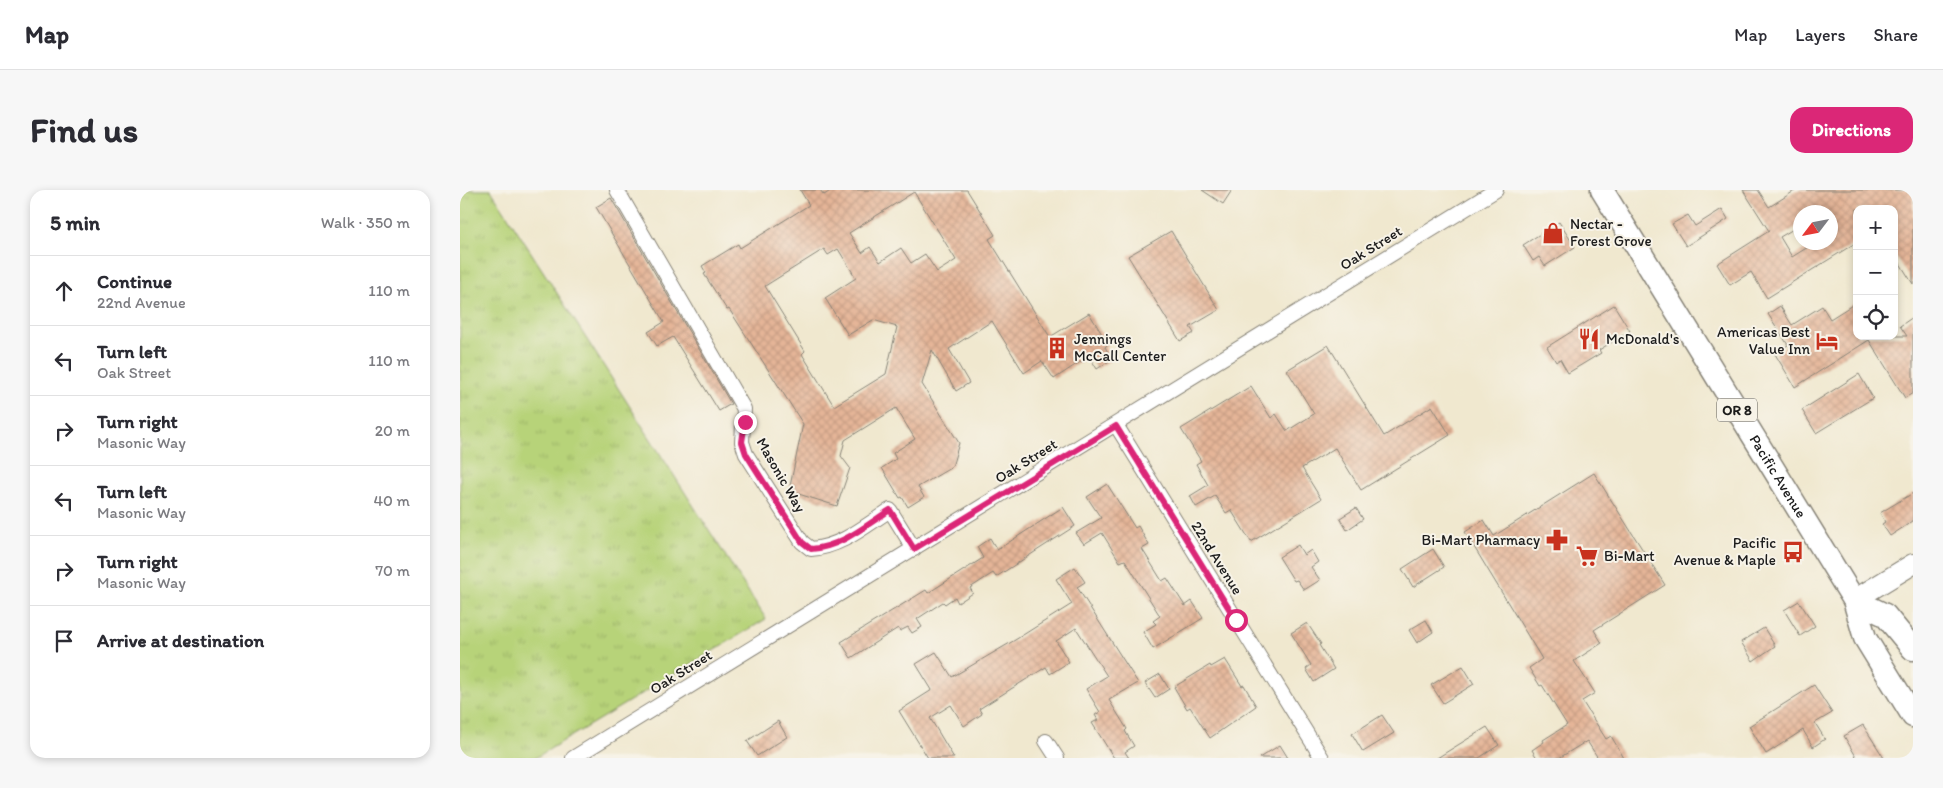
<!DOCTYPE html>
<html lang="en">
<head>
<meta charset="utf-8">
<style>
	:root { --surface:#fff; --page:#f7f7f7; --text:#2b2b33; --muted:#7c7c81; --line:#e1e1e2; --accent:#db2777 }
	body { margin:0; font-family:Itim,sans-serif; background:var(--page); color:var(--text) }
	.controls { position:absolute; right:15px; top:15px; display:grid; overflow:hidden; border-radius:10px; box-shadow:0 2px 8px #0003 }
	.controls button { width:45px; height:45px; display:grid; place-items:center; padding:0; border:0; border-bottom:1px solid var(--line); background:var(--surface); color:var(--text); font:25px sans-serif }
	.compass { position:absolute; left:1333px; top:15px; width:45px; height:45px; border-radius:50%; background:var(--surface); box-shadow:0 2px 8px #0003; rotate:238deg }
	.stop { position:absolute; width:15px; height:15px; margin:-11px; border:4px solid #db2777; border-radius:50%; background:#fff }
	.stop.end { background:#db2777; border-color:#fff; box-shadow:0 1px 5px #0008 }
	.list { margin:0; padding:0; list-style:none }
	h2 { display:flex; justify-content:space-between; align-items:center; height:65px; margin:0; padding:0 20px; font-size:21px }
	h2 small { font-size:16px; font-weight:400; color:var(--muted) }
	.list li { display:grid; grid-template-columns:32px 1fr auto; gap:15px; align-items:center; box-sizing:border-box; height:70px; padding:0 20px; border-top:1px solid var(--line) }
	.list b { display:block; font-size:19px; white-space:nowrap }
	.list p { margin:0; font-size:16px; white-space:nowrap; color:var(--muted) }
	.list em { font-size:16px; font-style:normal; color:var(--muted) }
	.icon { flex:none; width:28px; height:28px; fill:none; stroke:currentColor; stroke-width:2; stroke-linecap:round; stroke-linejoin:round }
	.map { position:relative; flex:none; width:1453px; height:568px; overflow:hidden; border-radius:15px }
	header { display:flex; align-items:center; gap:30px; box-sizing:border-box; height:70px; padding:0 25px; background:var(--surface); border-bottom:1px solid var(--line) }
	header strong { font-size:24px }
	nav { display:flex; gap:28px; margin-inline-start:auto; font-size:18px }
	.intro { display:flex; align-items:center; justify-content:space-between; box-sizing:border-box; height:120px; padding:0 30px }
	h1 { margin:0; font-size:35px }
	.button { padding:12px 22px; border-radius:15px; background:var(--accent); color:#fff; font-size:18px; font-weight:700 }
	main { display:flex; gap:30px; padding:0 30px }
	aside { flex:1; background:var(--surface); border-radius:15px; box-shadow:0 2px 8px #0003 }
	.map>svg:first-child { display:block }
	.grass { fill:url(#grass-tufts); stroke:#6a784a }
	.building { fill:url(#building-cross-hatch); fill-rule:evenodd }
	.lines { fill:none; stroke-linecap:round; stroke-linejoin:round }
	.street-casing { stroke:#868276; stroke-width:16 }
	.secondary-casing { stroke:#868276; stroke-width:22 }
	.primary-casing { stroke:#868276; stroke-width:25 }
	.street { stroke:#fff; stroke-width:14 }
	.secondary { stroke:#fff; stroke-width:20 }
	.primary { stroke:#fff; stroke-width:22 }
	.route { stroke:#db2777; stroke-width:6 }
	.labels { text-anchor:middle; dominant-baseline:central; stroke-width:4; stroke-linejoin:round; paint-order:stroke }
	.shield { fill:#f7f3e8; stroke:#5e5c59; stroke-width:1 }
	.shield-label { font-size:14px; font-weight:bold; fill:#1c1c1c }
	.poi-label { font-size:15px; fill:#1c1c1c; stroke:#f7f3e8; text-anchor:start }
	.street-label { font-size:15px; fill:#1c1c1c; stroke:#f7f3e8 }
</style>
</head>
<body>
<header>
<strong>Map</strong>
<nav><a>Map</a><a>Layers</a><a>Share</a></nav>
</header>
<div class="intro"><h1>Find us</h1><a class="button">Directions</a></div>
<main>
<aside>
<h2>5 min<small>Walk · 350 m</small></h2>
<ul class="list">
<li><svg class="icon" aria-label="ahead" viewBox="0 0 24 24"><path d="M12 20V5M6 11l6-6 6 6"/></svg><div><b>Continue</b><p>22nd Avenue</p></div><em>110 m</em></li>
<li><svg class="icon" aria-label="left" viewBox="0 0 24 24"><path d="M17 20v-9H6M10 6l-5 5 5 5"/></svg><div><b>Turn left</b><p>Oak Street</p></div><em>110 m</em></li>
<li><svg class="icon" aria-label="right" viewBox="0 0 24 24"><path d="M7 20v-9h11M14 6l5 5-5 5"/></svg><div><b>Turn right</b><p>Masonic Way</p></div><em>20 m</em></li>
<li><svg class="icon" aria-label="left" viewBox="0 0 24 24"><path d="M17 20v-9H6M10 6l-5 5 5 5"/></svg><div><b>Turn left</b><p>Masonic Way</p></div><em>40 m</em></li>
<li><svg class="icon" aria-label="right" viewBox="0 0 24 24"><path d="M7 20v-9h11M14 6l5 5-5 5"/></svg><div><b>Turn right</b><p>Masonic Way</p></div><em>70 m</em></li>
<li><svg class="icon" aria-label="arrive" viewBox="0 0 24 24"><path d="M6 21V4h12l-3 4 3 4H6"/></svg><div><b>Arrive at destination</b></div></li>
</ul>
</aside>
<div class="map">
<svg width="1453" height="568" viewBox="0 0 1453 568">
	<defs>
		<pattern id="grass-tufts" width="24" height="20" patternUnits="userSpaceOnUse" patternTransform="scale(1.25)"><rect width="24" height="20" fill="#b7d379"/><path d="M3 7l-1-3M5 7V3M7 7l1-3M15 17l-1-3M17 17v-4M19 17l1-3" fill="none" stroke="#9db568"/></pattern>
		<pattern id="building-cross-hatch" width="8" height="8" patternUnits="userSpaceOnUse" patternTransform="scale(1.25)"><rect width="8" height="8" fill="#e5b598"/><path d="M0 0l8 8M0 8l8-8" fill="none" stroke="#c49b82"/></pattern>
	</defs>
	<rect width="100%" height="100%" fill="#f7f3e8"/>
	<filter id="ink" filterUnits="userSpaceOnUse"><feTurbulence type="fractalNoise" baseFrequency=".02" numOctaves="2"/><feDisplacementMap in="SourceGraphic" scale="10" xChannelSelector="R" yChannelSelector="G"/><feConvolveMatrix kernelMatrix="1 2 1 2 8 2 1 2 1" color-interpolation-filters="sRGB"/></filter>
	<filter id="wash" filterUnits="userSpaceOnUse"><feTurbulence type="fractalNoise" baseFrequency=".0096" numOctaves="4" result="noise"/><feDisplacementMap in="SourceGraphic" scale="20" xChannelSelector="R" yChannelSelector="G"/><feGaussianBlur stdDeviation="1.12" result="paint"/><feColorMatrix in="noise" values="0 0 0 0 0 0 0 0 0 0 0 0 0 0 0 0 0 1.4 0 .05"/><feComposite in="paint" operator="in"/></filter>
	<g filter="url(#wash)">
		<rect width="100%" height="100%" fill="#f0e8cf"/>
		<!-- grass -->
		<polygon class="grass" points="0,0 31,0 306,429 75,568 0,568"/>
		<g id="blocks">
			<!-- building -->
			<g class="building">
				<path d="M340,0H360L364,5L372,0H507L535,45L529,49L590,147L629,123L648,154L645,157L652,169L637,179L629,166L594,189L582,171L564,183L532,131L489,159L509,193L496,201L472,160L462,194L499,253L492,277L458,297L464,307L448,317L442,307L440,308L422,278L436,269L433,263L455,249L436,218L385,250L381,266L390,278L377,316L329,301L343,234L269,119L267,120L244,84L246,83L242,76L278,54L280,58L349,15ZM454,2L496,70L477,82L465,64L451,73L441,58L420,72L410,57L402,63L389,43ZM364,59L368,65L378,59L396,88L365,108L388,145L413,130L437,137L426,184L374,216L342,164L345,161L305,96Z"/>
				<polygon points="742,0 772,0 763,14"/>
				<path d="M1283,0H1298L1309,17L1336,0H1453V94L1434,64V19H1397V52L1307,108L1291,82L1270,95L1257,74L1309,41ZM1340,22H1370V52H1356L1332,67L1320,47L1340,35Z"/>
				<polygon points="151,8 271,214 259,221 213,147 197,156 188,142 204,132 136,17"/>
				<polygon points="1262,19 1268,29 1226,56 1212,34 1228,25 1235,36"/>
				<polygon points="1099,32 1115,57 1085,76 1079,67 1073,71 1063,55"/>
				<polygon points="711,41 759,120 730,137 734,143 720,151 668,66"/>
				<polygon points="1397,112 1397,146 1447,146 1440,136 1453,127 1453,203 1445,208 1409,150 1335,197 1315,164 1328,155 1308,124 1320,116 1332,135 1362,116 1370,129"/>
				<polygon points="1154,115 1170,141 1139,160 1141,163 1108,183 1100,169 1096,172 1087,157"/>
				<polygon points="868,155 924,246 972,216 990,245 901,300 875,258 842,278 861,309 791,352 771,320 766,323 755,306 736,317 730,306 748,295 736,274 741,271 721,239 791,196 811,228 816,224 827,241 854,224 827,180"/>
				<polygon points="1399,184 1413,208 1356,243 1342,220"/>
				<polygon points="1134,283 1205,395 1134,440 1142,453 1114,471 1135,503 1122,511 1146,549 1151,546 1164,568 1138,568 1127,551 1099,568 1077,568 1072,560 1084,552 1083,550 1107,535 1082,495 1080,496 1069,478 1082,469 1005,342 1024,330 1034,346"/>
				<polygon points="647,294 675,338 678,336 689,355 682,359 702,391 707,388 725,416 732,411 743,428 693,459 683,442 696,434 693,431 700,426 665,370 660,372 642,343 624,354 616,343 641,328 627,307"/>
				<polygon points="1453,303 1453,331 1430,346 1422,334 1425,332 1420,323"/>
				<polygon points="603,317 615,336 536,387 533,383 510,398 513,403 498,413 495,407 485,414 483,412 457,429 462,437 452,443 448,437 440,441 438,438 391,468 381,452 466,400 468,403 523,368 517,357 530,348 537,360"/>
				<polygon points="896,318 903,329 887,340 880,328"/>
				<polygon points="838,355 844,365 851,360 858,372 851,377 860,390 844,400 837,390 834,391 819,367"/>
				<polygon points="973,359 984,377 953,397 942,379"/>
				<polygon points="615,377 625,392 617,397 678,493 649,510 667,539 665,541 674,556 665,562 669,568 654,568 632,533 638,530 635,525 640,522 626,499 647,486 616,438 596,451 609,472 590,484 586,477 519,519 522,524 504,536 491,515 470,528 494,568 468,568 439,521 472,500 456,474 476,462 492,487 555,450 612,414 596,389"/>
				<polygon points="1339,411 1355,436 1340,446 1324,420"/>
				<polygon points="966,430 973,442 957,453 949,440"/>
				<polygon points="847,433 861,454 859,455 874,479 854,492 846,479 851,475 831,443"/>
				<polygon points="1304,438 1315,456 1293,471 1281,452"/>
				<polygon points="765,469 782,496 784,495 796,516 750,548 730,517 727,519 714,497 750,475 751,477"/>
				<polygon points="1003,476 1014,494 983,513 971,495"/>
				<polygon points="700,484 709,499 695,508 685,493"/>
				<polygon points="1354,495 1372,523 1355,533 1365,549 1353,557 1343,540 1306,564 1289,536"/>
				<polygon points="922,525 934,543 903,562 892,544"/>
				<polygon points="318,531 327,547 297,566 287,551"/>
				<polygon points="1403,535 1424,568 1397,568 1384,546"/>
				<polygon points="1027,537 1039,555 1019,568 977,568"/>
				<polygon points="820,555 828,568 799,568"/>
			</g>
		</g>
	</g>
	<g filter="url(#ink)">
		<use href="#blocks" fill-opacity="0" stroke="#868276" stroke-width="1"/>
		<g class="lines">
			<!-- street casing -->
			<g class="street-casing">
				<g id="street">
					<path d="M157,0L284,219L282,252L286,264L342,352L351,359C381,357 405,336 430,320L454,359"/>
					<polyline points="656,235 862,568"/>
					<polyline points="586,551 597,568"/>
					<polyline points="113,568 1036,0"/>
				</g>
			</g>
			<!-- secondary casing -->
			<g class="secondary-casing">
				<polyline id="secondary" points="1394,410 1453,374"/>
			</g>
			<!-- primary casing -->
			<g class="primary-casing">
				<g id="primary">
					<path id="s1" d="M1142,0L1394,410L1405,448L1453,526"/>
					<polyline points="1394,410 1425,425 1453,459"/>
				</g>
			</g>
			<!-- street -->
			<use href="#street" class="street"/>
			<!-- secondary -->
			<use href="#secondary" class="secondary"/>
			<!-- primary -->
			<use href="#primary" class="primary"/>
		</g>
	</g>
	<g class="lines" filter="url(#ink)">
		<!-- route -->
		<path class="route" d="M285,232L282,252L286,264L342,352L351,359C381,357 405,336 430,320L454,359L656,236L776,430"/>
	</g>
	<!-- icons -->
	<defs>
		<g id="shop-bare" transform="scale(1.725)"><path d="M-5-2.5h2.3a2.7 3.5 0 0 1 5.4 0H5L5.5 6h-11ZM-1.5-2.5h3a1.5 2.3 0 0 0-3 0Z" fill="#c8321e" stroke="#f7f3e8" stroke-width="2.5" paint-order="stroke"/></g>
		<g id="restaurant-bare" transform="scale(1.725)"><path d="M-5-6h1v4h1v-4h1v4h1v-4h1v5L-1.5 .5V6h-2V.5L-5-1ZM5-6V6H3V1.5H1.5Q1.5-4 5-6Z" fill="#c8321e" stroke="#f7f3e8" stroke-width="2.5" paint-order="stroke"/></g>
		<g id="hotel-bare" transform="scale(1.725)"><path d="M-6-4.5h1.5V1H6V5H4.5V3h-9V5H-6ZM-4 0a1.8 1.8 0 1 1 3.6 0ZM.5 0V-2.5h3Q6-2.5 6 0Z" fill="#c8321e" stroke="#f7f3e8" stroke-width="2.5" paint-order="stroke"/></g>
		<g id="building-bare" transform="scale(1.725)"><path d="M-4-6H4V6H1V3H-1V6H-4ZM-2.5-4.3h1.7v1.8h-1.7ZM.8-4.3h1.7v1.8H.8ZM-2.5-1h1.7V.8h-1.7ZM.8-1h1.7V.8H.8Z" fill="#c8321e" stroke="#f7f3e8" stroke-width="2.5" paint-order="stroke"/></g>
		<g id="pharmacy-bare" transform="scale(1.725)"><path d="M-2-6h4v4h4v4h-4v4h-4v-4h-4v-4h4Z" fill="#c8321e" stroke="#f7f3e8" stroke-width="2.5" paint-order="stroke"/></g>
		<g id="bus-bare" transform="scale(1.725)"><path d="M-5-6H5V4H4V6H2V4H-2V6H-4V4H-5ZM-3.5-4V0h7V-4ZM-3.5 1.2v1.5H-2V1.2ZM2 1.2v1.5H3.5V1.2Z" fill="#c8321e" stroke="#f7f3e8" stroke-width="2.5" paint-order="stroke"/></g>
		<g id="supermarket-bare" transform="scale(1.725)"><path d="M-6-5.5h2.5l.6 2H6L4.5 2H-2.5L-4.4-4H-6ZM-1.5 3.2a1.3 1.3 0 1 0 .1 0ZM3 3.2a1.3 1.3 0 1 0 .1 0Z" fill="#c8321e" stroke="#f7f3e8" stroke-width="2.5" paint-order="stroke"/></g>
	</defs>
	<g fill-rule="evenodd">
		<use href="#shop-bare" x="1093" y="43"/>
		<use href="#restaurant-bare" x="1129" y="149"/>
		<use href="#hotel-bare" x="1367" y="151"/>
		<use href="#building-bare" x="597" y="158"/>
		<use href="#pharmacy-bare" x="1097" y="350"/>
		<use href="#bus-bare" x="1333" y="362"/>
		<use href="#supermarket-bare" x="1127" y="366"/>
	</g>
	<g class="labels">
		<!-- shield labels -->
		<rect class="shield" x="1257" y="208.5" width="40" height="23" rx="4"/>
		<g class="shield-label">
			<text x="1277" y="220">OR 8</text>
		</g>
		<!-- poi labels -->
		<g class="poi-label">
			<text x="1110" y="34">Nectar -<tspan x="1110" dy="17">Forest Grove</tspan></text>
			<text x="1350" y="142" text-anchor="end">Americas Best<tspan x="1350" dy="17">Value Inn</tspan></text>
			<text x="614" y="149">Jennings<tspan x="614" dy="17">McCall Center</tspan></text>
			<text x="1146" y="149">McDonald's</text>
			<text x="1080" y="350" text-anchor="end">Bi-Mart Pharmacy</text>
			<text x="1316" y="353" text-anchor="end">Pacific<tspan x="1316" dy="17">Avenue &amp; Maple</tspan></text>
			<text x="1144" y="366">Bi-Mart</text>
		</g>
		<!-- street labels -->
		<g class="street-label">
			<text transform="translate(911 58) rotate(-32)">Oak Street</text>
			<text transform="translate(566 271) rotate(-32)">Oak Street</text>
			<text transform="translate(321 285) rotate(60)">Masonic Way</text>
			<text stroke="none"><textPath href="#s1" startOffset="336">Pacific Avenue</textPath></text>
			<text transform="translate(757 368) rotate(58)">22nd Avenue</text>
			<text transform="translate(221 482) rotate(-32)">Oak Street</text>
		</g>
	</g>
</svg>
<div class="controls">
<button>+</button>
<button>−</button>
<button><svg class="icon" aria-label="locate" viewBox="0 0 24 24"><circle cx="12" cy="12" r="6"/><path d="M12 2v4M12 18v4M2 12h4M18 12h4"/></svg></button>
</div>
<svg class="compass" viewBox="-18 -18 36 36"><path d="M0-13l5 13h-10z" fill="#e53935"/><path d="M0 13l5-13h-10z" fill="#7c7c81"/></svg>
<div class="stop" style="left:776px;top:430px"></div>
<div class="stop end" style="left:285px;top:232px"></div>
</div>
</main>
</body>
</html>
